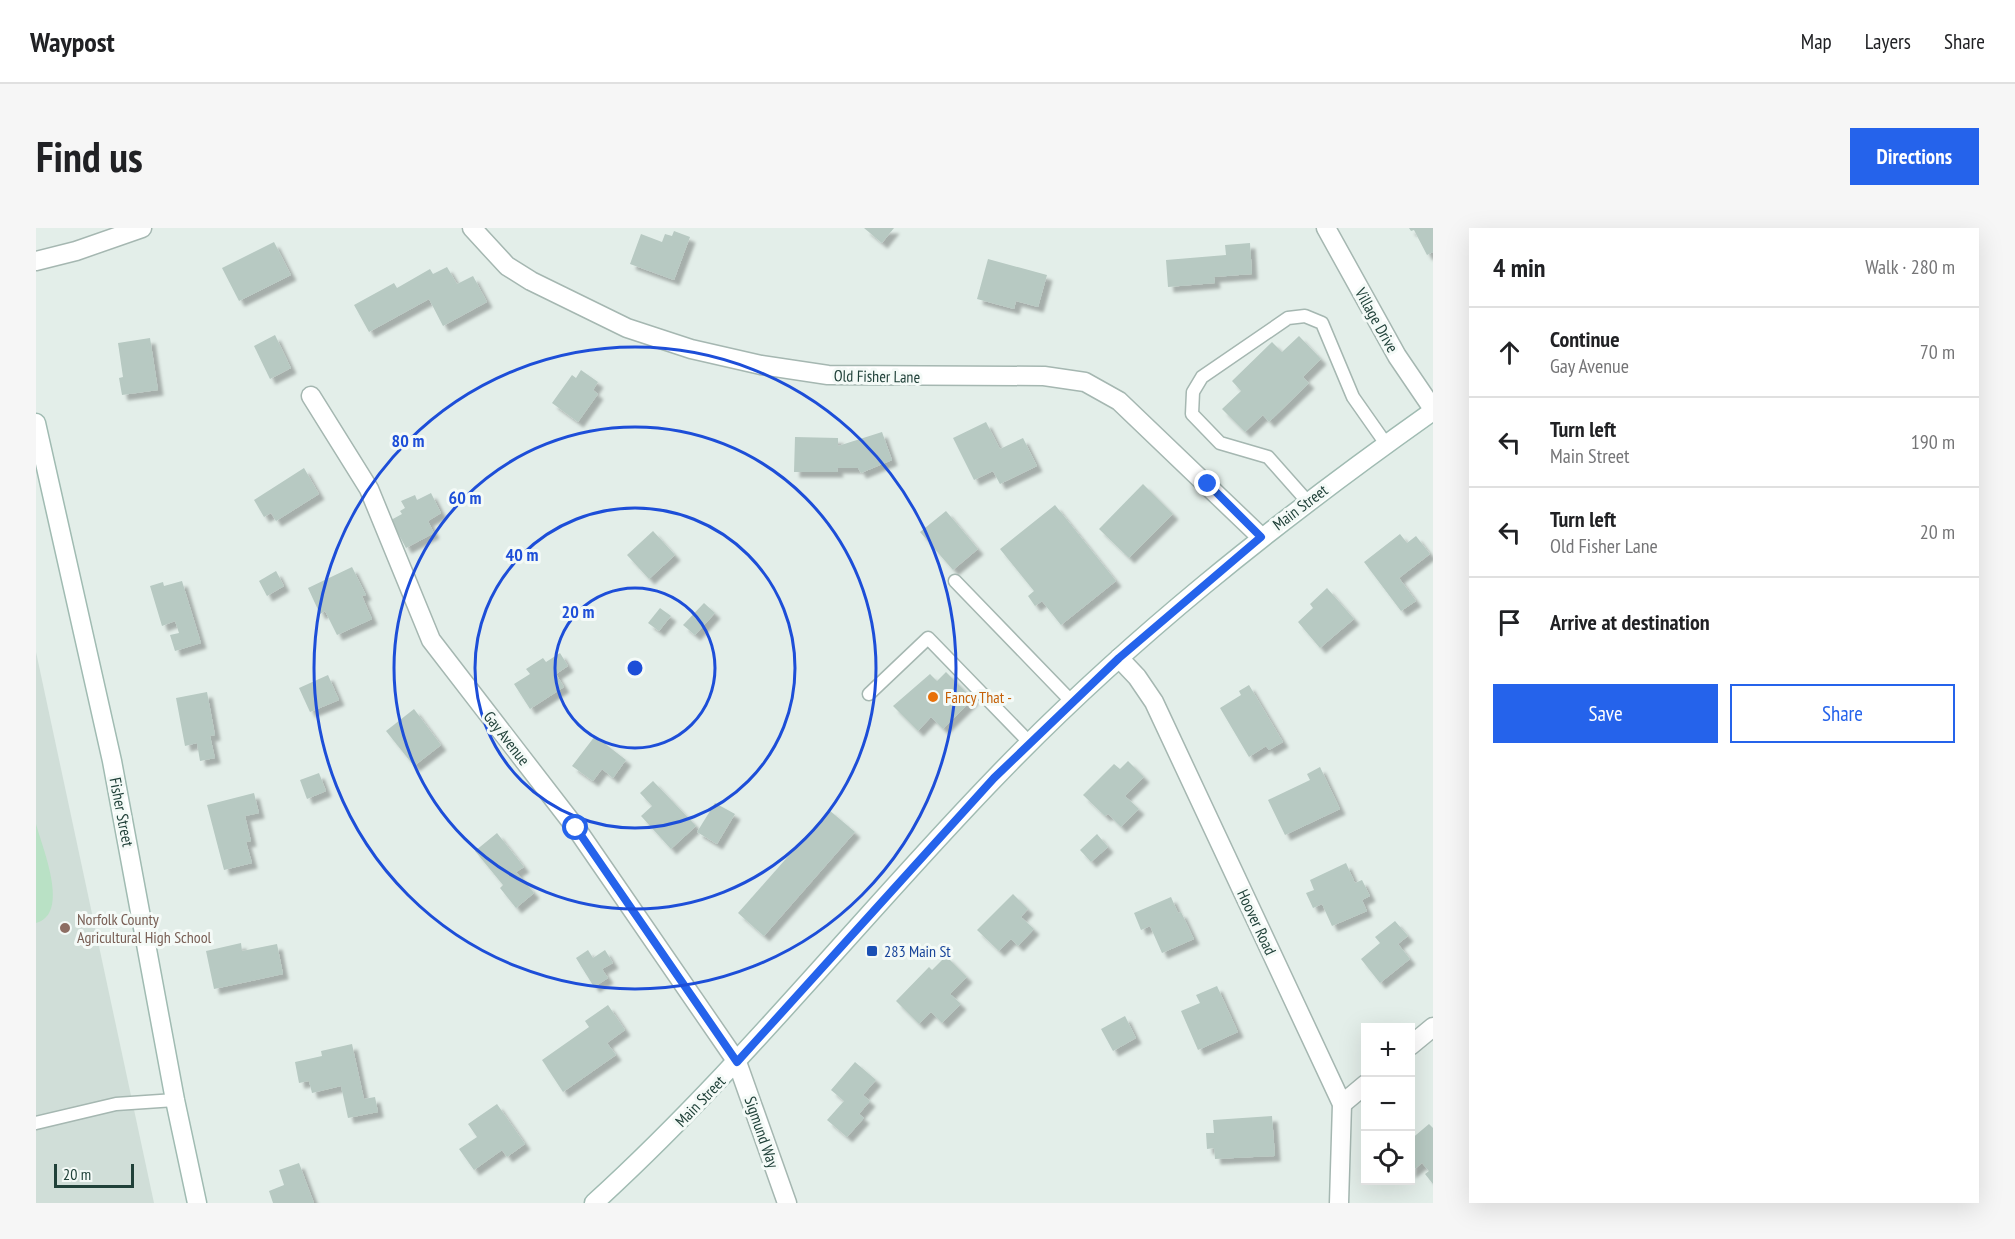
<!DOCTYPE html>
<html lang="en">
<head>
<meta charset="utf-8">
<style>
	:root { --surface:#fff; --page:#f6f6f6; --text:#202124; --muted:#757577; --line:#e0e0e0; --accent:#2563eb }
	body { margin:0; font-family:"PT Sans Narrow",sans-serif; background:var(--page); color:var(--text) }
	.controls { position:absolute; right:18px; bottom:18px; display:grid; overflow:hidden; border-radius:0px; box-shadow:0 6px 24px #0002 }
	.controls button { width:54px; height:54px; display:grid; place-items:center; padding:0; border:0; border-bottom:2px solid var(--line); background:var(--surface); color:var(--text); font:30px sans-serif }
	.scale { position:absolute; left:18px; bottom:15px; width:80px; box-sizing:border-box; padding-left:6px; border:3px solid #204139; border-top:0; font-size:16px; line-height:21px; white-space:nowrap; color:#204139; -webkit-text-stroke:4px #f4faf7; paint-order:stroke }
	.stop { position:absolute; width:18px; height:18px; margin:-14px; border:4px solid #2563eb; border-radius:50%; background:#fff }
	.stop.end { background:#2563eb; border-color:#fff; box-shadow:0 2px 6px #0008 }
	.list { margin:0; padding:0; list-style:none }
	h2 { display:flex; justify-content:space-between; align-items:center; height:78px; margin:0; padding:0 24px; font-size:26px }
	h2 small { font-size:20px; font-weight:400; color:var(--muted) }
	.list li { display:grid; grid-template-columns:39px 1fr auto; gap:18px; align-items:center; box-sizing:border-box; height:90px; padding:0 24px; border-top:2px solid var(--line) }
	.list b { display:block; font-size:22px; white-space:nowrap }
	.list p { margin:0; font-size:20px; white-space:nowrap; color:var(--muted) }
	.list em { font-size:20px; font-style:normal; color:var(--muted) }
	.actions { display:flex; gap:12px; padding:18px 24px }
	.actions a { flex:1; padding:14px 0; border:2px solid var(--accent); border-radius:0px; text-align:center; font-size:21px; color:var(--accent) }
	.actions .main { background:var(--accent); color:#fff }
	.icon { flex:none; width:33px; height:33px; fill:none; stroke:currentColor; stroke-width:2; stroke-linecap:round; stroke-linejoin:round }
	.map { position:relative; flex:none; width:1397px; height:975px; overflow:hidden; border-radius:0px }
	header { display:flex; align-items:center; gap:36px; box-sizing:border-box; height:84px; padding:0 30px; background:var(--surface); border-bottom:2px solid var(--line) }
	header strong { font-size:28px }
	nav { display:flex; gap:33px; margin-inline-start:auto; font-size:21px }
	.intro { display:flex; align-items:center; justify-content:space-between; box-sizing:border-box; height:144px; padding:0 36px }
	h1 { margin:0; font-size:42px }
	.button { padding:15px 27px; border-radius:0px; background:var(--accent); color:#fff; font-size:21px; font-weight:700 }
	main { display:flex; gap:36px; padding:0 36px }
	aside { flex:1; background:var(--surface); border-radius:0px; box-shadow:0 6px 24px #0002 }
	.map>svg:first-child { display:block }
	.built { fill:#d0ded8 }
	.green { fill:#b9e1c5 }
	.building { fill:#b7c9c2; filter:url(#shadow) }
	.lines { fill:none; stroke-linecap:round; stroke-linejoin:round }
	.lane-casing { stroke:#a5b7b1; stroke-width:15 }
	.street-casing { stroke:#a5b7b1; stroke-width:21 }
	.secondary-casing { stroke:#a0bbb2; stroke-width:21 }
	.lane { stroke:#fff; stroke-width:12 }
	.street { stroke:#fff; stroke-width:18 }
	.secondary { stroke:#fff; stroke-width:18 }
	.route { stroke:#2563eb; stroke-width:8 }
	.ring { fill:none; stroke:#1d4ed8; stroke-width:3 }
	.food-dot { fill:#e8710a; stroke:#f4faf7; stroke-width:2 }
	.education-dot { fill:#8d6e63; stroke:#f4faf7; stroke-width:2 }
	.transit-dot { fill:#1a4fb4; stroke:#f4faf7; stroke-width:2 }
	.labels { text-anchor:middle; dominant-baseline:central; stroke-width:6; stroke-linejoin:round; paint-order:stroke }
	.street-label { font-size:16px; fill:#204139; stroke:#f4faf7 }
	.food-label { font-size:16px; fill:#c56008; stroke:#f4faf7; text-anchor:start }
	.education-label { font-size:16px; fill:#785e54; stroke:#f4faf7; text-anchor:start }
	.transit-label { font-size:16px; fill:#164399; stroke:#f4faf7; text-anchor:start }
	.centre { fill:#1d4ed8; stroke:#f4faf7; stroke-width:3 }
	.ring-label { font-size:18px; text-anchor:middle; font-weight:bold; fill:#1d4ed8; stroke:#f4faf7; stroke-width:6; stroke-linejoin:round; paint-order:stroke }
</style>
</head>
<body>
<header>
<strong>Waypost</strong>
<nav><a>Map</a><a>Layers</a><a>Share</a></nav>
</header>
<div class="intro"><h1>Find us</h1><a class="button">Directions</a></div>
<main>
<div class="map">
<svg width="1397" height="975" viewBox="0 0 1397 975">
	<defs>
		<filter id="shadow"><feDropShadow dx="5.5" dy="5.5" stdDeviation="1.5" flood-color="#0004"/></filter>
	</defs>
	<rect width="100%" height="100%" fill="#e3eee9"/>
	<!-- built -->
	<polygon class="built" points="0,424 118,975 0,975"/>
	<!-- green -->
	<path class="green" d="M0,596C6,619 35,686 0,695Z"/>
	<!-- building -->
	<g class="building">
		<polygon points="828,0 858,0 846,15"/>
		<polygon points="1373,0 1397,0 1397,24 1391,27 1378,2 1375,3"/>
		<polygon points="638,3 654,9 638,52 594,36 605,6 626,14 629,6 636,8"/>
		<polygon points="238,14 255,47 203,73 186,40"/>
		<polygon points="1214,15 1216,46 1178,49 1179,55 1132,59 1130,32 1190,27 1189,17"/>
		<polygon points="952,31 1011,47 1002,79 980,73 978,81 941,71"/>
		<polygon points="411,39 421,56 437,48 451,74 407,98 393,71 333,104 318,77 358,55 361,60 394,41 397,46"/>
		<polygon points="239,107 255,140 234,151 218,118"/>
		<polygon points="1263,108 1285,131 1267,149 1273,155 1233,194 1227,187 1209,204 1186,181 1205,163 1196,153 1236,114 1246,124"/>
		<polygon points="114,110 122,162 86,167 83,150 87,149 82,115"/>
		<polygon points="545,142 562,154 557,162 562,166 542,194 516,175 536,147 540,150"/>
		<polygon points="950,194 964,221 987,210 1001,238 964,256 957,243 938,252 917,210"/>
		<polygon points="846,204 856,232 825,245 822,240 801,240 802,244 758,244 759,209 802,210 802,218"/>
		<polygon points="268,240 283,266 240,293 235,285 228,289 218,272"/>
		<polygon points="1107,256 1137,286 1093,330 1063,301"/>
		<polygon points="395,265 405,285 392,293 398,305 370,320 355,292 366,286 364,283 369,280 365,273 379,267 381,272"/>
		<polygon points="1019,277 1080,353 1025,397 1006,373 999,378 992,368 998,363 964,321"/>
		<polygon points="910,283 942,321 917,342 884,304"/>
		<polygon points="617,303 639,327 613,351 591,327"/>
		<polygon points="1364,306 1371,315 1380,308 1394,326 1363,350 1380,373 1365,383 1328,334"/>
		<polygon points="316,339 330,367 326,368 336,391 301,407 289,383 284,386 272,360"/>
		<polygon points="240,343 248,358 231,368 223,353"/>
		<polygon points="146,353 165,415 139,423 134,407 143,405 139,393 126,398 114,358 127,354 128,358"/>
		<polygon points="1291,360 1318,391 1284,420 1262,394 1277,380 1274,376"/>
		<polygon points="668,375 679,385 659,407 647,397"/>
		<polygon points="624,380 635,388 623,403 612,395"/>
		<polygon points="524,425 532,438 520,446 528,459 494,481 478,456 494,446 490,441 507,430 510,434"/>
		<polygon points="910,444 937,471 907,501 895,489 882,503 857,478 894,446 901,453"/>
		<polygon points="292,447 303,472 274,484 263,460"/>
		<polygon points="1213,457 1247,514 1233,522 1230,518 1213,529 1184,480 1205,467 1203,463"/>
		<polygon points="171,464 179,507 174,508 179,530 164,533 161,515 149,518 140,470"/>
		<polygon points="378,481 405,517 378,538 350,503"/>
		<polygon points="559,508 590,532 577,550 566,541 557,553 536,538"/>
		<polygon points="1092,533 1108,549 1089,568 1103,581 1085,599 1072,586 1069,588 1047,567 1078,536 1084,541"/>
		<polygon points="1284,539 1304,581 1249,607 1232,572 1274,552 1271,546"/>
		<polygon points="283,545 290,563 271,571 264,552"/>
		<polygon points="617,553 660,598 635,621 605,588 616,578 604,565"/>
		<polygon points="218,565 223,585 209,588 215,613 210,614 216,635 188,642 171,577"/>
		<polygon points="679,575 699,586 681,616 661,604"/>
		<polygon points="793,582 819,604 728,708 702,685"/>
		<polygon points="461,605 488,639 480,644 498,665 480,680 464,660 467,657 439,623"/>
		<polygon points="1061,606 1072,619 1055,634 1044,622"/>
		<polygon points="1310,635 1319,655 1326,652 1334,668 1326,672 1331,683 1296,698 1286,676 1277,680 1270,665 1278,662 1274,652"/>
		<polygon points="977,666 992,681 985,689 998,701 982,718 975,711 963,723 941,702"/>
		<polygon points="1135,669 1142,685 1145,684 1158,711 1126,725 1114,698 1105,702 1098,685"/>
		<polygon points="1359,693 1372,708 1362,716 1374,731 1344,755 1325,731 1344,715 1339,709"/>
		<polygon points="205,715 206,723 241,716 247,746 178,761 170,723"/>
		<polygon points="552,722 557,730 569,722 577,735 566,741 572,750 558,759 540,730"/>
		<polygon points="910,728 931,749 914,766 925,776 906,795 895,784 883,796 860,773 893,739 896,742"/>
		<polygon points="1181,758 1202,804 1162,822 1145,783 1164,775 1160,767"/>
		<polygon points="572,777 589,802 571,815 580,827 527,864 506,832 553,799 549,793"/>
		<polygon points="1089,788 1100,810 1077,823 1065,801"/>
		<polygon points="316,816 328,871 339,869 342,884 312,890 305,858 276,865 273,853 263,855 259,834 286,828 285,823"/>
		<polygon points="819,834 840,852 827,867 834,873 823,886 828,890 811,909 791,892 808,873 795,862"/>
		<polygon points="461,876 489,916 471,929 466,922 438,942 423,921 441,909 432,896"/>
		<polygon points="1236,888 1239,928 1179,931 1178,920 1171,921 1170,905 1178,905 1177,892"/>
		<polygon points="1393,896 1397,900 1397,956 1389,946 1393,943 1386,935 1374,945 1374,912"/>
		<polygon points="263,935 278,975 237,975 233,963 248,957 243,942"/>
	</g>
	<g class="lines">
		<!-- lane casing -->
		<g class="lane-casing">
			<g id="lane">
				<polyline points="1271,273 1232,229 1184,215 1156,186 1157,164 1166,149 1252,90 1269,88 1286,95 1317,169 1350,216"/>
				<polyline points="919,353 1036,474"/>
				<polyline points="833,466 892,410 994,515"/>
				<polyline points="0,895 80,876 139,872"/>
			</g>
		</g>
		<!-- street casing -->
		<g class="street-casing">
			<g id="street">
				<polyline points="436,0 471,38 495,53 591,100 655,121 725,137 792,147 1008,148 1049,154 1083,173 1225,309"/>
				<polyline points="1290,0 1361,128 1397,181"/>
				<polyline points="0,33 40,23 106,0"/>
				<polyline points="275,168 333,261 395,412 540,600 701,834 751,975"/>
				<polyline points="1083,430 1101,449 1118,474 1306,876 1303,975"/>
				<polyline points="1374,818 1397,799"/>
				<polyline points="1306,876 1330,856"/>
			</g>
		</g>
		<!-- secondary casing -->
		<g class="secondary-casing">
			<g id="secondary">
				<polyline points="0,195 76,533 139,872 161,975"/>
				<path d="M558,975C702,844 822,692 957,552C1090,413 1240,294 1397,183"/>
			</g>
		</g>
		<!-- lane -->
		<use href="#lane" class="lane"/>
		<!-- street -->
		<use href="#street" class="street"/>
		<!-- secondary -->
		<use href="#secondary" class="secondary"/>
	</g>
	<g class="lines">
		<!-- route -->
		<polyline class="route" points="540,600 701,834 958,550 1083,430 1225,309 1172,256"/>
	</g>
	<!-- distance rings -->
	<g class="ring">
		<circle cx="599" cy="440" r="80"/>
		<circle cx="599" cy="440" r="160"/>
		<circle cx="599" cy="440" r="241"/>
		<circle cx="599" cy="440" r="321"/>
	</g>
	<!-- markers -->
	<circle class="food-dot" cx="897" cy="469" r="6"/>
	<circle class="education-dot" cx="29" cy="700" r="6"/>
	<rect class="transit-dot" x="830" y="717" width="12" height="12" rx="3"/>
	<g class="labels">
		<!-- street labels -->
		<g class="street-label">
			<text transform="translate(1341 92) rotate(61)">Village Drive</text>
			<text transform="translate(841 148) rotate(1)">Old Fisher Lane</text>
			<text transform="translate(1264 279) rotate(-37)">Main Street</text>
			<text transform="translate(471 510) rotate(52)">Gay Avenue</text>
			<text transform="translate(86 584) rotate(79)">Fisher Street</text>
			<text transform="translate(1221 694) rotate(65)">Hoover Road</text>
			<text transform="translate(664 873) rotate(-46)">Main Street</text>
			<text transform="translate(726 904) rotate(71)">Sigmund Way</text>
		</g>
		<!-- food labels -->
		<g class="food-label">
			<text x="909" y="469">Fancy That -</text>
		</g>
		<!-- education labels -->
		<g class="education-label">
			<text x="41" y="691">Norfolk County<tspan x="41" dy="18">Agricultural High School</tspan></text>
		</g>
		<!-- transit labels -->
		<g class="transit-label">
			<text x="848" y="723">283 Main St</text>
		</g>
	</g>
	<circle cx="599" cy="440" r="9" class="centre"/>
	<g class="ring-label">
		<text x="372" y="219">80 m</text>
		<text x="429" y="276">60 m</text>
		<text x="486" y="333">40 m</text>
		<text x="542" y="390">20 m</text>
	</g>
</svg>
<div class="controls">
<button>+</button>
<button>−</button>
<button><svg class="icon" aria-label="locate" viewBox="0 0 24 24"><circle cx="12" cy="12" r="6"/><path d="M12 2v4M12 18v4M2 12h4M18 12h4"/></svg></button>
</div>
<div class="scale">20 m</div>
<div class="stop" style="left:540px;top:600px"></div>
<div class="stop end" style="left:1172px;top:256px"></div>
</div>
<aside>
<h2>4 min<small>Walk · 280 m</small></h2>
<ul class="list">
<li><svg class="icon" aria-label="ahead" viewBox="0 0 24 24"><path d="M12 20V5M6 11l6-6 6 6"/></svg><div><b>Continue</b><p>Gay Avenue</p></div><em>70 m</em></li>
<li><svg class="icon" aria-label="left" viewBox="0 0 24 24"><path d="M17 20v-9H6M10 6l-5 5 5 5"/></svg><div><b>Turn left</b><p>Main Street</p></div><em>190 m</em></li>
<li><svg class="icon" aria-label="left" viewBox="0 0 24 24"><path d="M17 20v-9H6M10 6l-5 5 5 5"/></svg><div><b>Turn left</b><p>Old Fisher Lane</p></div><em>20 m</em></li>
<li><svg class="icon" aria-label="arrive" viewBox="0 0 24 24"><path d="M6 21V4h12l-3 4 3 4H6"/></svg><div><b>Arrive at destination</b></div></li>
</ul>
<div class="actions"><a class="main">Save</a><a>Share</a></div>
</aside>
</main>
</body>
</html>
